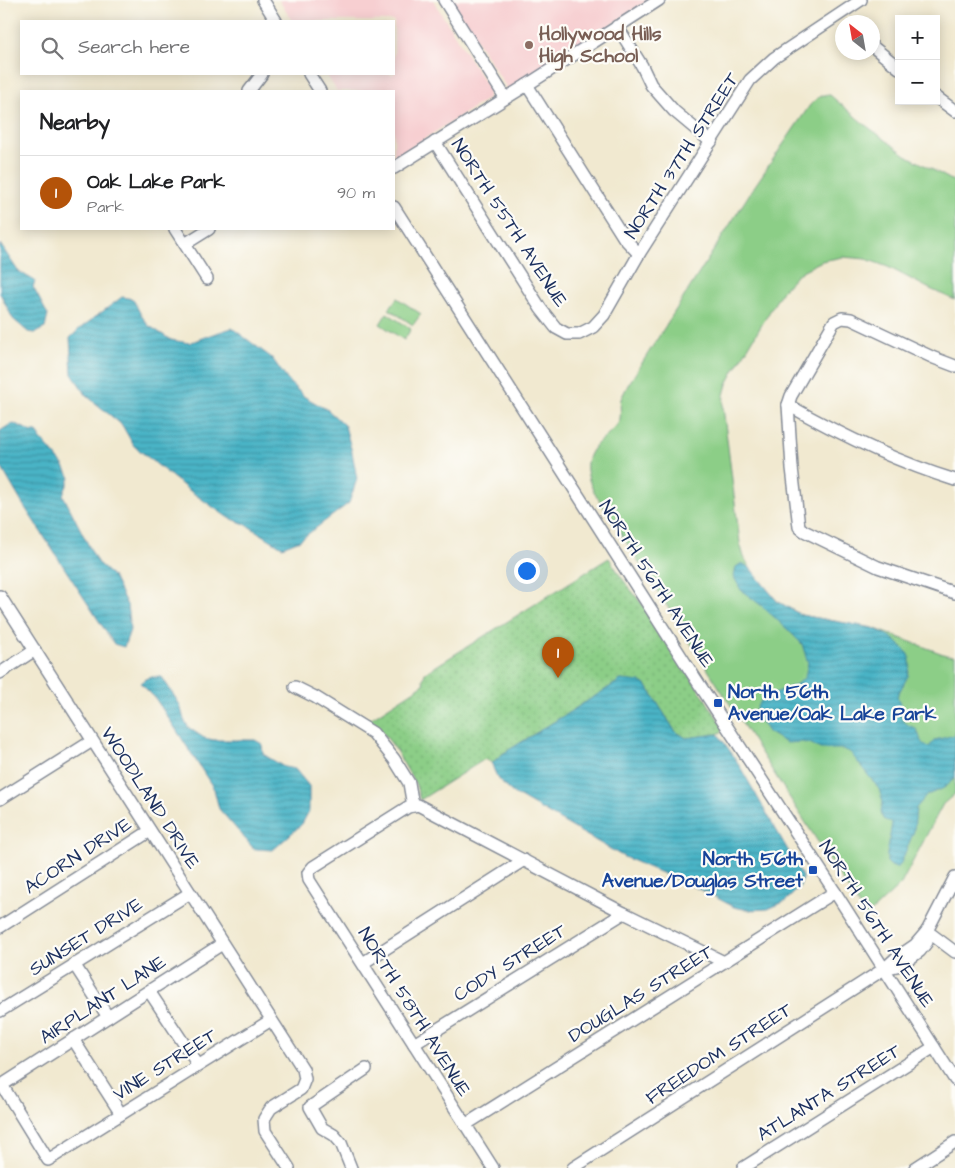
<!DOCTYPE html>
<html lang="en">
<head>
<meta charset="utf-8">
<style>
	:root { --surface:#fff; --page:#f6f6f6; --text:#202124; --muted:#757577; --line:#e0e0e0; --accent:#b45309 }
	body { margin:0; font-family:"Architects Daughter",sans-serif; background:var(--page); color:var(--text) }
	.controls { position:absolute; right:15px; top:15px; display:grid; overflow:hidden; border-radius:0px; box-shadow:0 2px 12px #0003 }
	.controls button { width:45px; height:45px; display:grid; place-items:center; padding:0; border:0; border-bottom:1px solid var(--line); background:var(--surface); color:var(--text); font:25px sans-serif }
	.compass { position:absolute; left:835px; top:15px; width:45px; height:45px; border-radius:50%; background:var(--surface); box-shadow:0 2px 12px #0003; rotate:329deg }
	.you { position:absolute; left:526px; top:570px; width:18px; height:18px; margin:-12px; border:4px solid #fff; border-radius:50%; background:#1a73e8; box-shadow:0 0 0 8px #1a73e833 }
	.badge { display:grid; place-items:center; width:32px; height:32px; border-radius:50%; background:var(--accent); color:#fff; font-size:16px; font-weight:700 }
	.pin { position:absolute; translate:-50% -41px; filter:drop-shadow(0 1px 2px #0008) }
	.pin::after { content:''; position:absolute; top:26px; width:18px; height:15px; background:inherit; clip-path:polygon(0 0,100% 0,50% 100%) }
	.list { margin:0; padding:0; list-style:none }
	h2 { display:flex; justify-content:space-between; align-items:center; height:65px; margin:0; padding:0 20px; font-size:21px }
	h2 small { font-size:16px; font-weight:400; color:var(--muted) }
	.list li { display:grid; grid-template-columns:32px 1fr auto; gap:15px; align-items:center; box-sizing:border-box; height:75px; padding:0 20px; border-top:1px solid var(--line) }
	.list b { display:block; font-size:19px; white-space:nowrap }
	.list p { margin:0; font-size:16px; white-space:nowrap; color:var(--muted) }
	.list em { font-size:16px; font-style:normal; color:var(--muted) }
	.icon { flex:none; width:28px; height:28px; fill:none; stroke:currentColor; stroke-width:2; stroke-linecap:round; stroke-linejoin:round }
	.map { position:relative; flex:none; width:955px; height:1168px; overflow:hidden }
	.search { position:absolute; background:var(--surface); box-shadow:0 2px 12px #0003; left:20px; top:20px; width:375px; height:55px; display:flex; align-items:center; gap:12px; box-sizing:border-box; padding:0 18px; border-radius:0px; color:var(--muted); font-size:19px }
	.panel { position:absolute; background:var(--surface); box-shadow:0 2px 12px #0003; left:20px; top:90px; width:375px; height:140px; border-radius:0px }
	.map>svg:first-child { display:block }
	.built { fill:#f7cfd1 }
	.grass { fill:#8cce87; stroke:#547e72 }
	.park { fill:url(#park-dots); stroke:#547e72 }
	.water { fill:url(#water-rules); stroke:#327292 }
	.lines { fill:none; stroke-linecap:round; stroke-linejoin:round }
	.minor-casing { stroke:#868c97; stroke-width:14 }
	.minor { stroke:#fff; stroke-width:11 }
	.education-dot { fill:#8d6e63; stroke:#fdfcf7; stroke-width:2 }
	.transit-dot { fill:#1a4fb4; stroke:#fdfcf7; stroke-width:2 }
	.labels { text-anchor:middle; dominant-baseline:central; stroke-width:4.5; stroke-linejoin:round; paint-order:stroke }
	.education-label { font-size:19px; font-weight:bold; fill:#785e54; stroke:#fdfcf7; text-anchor:start }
	.street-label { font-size:19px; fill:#1b2f5e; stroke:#fdfcf7 }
	.transit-label { font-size:19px; font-weight:bold; fill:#164399; stroke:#fdfcf7; text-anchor:start }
</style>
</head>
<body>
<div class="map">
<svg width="955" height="1168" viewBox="0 0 955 1168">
	<defs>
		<pattern id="park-dots" width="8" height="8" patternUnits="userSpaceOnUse" patternTransform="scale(1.25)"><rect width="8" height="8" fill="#8cce87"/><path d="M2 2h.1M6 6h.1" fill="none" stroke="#78b177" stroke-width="1.8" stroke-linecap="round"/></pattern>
		<pattern id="water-rules" width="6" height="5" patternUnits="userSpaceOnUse" patternTransform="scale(1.25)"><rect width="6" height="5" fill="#49b4c6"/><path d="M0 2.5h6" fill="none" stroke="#3c93a4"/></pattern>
	</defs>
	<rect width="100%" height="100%" fill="#fdfcf7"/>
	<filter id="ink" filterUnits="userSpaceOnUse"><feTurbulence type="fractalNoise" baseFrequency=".02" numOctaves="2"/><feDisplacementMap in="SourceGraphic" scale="10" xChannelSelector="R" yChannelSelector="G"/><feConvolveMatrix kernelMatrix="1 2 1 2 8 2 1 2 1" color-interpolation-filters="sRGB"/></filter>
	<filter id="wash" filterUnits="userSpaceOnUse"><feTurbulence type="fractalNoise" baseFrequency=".0096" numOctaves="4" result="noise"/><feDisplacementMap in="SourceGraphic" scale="20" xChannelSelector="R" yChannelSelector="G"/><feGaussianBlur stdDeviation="1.12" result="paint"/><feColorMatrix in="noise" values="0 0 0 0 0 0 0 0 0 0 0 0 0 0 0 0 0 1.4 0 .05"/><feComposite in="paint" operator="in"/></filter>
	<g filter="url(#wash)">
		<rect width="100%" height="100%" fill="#f1e9d0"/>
		<!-- built -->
		<g class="built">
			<polygon points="279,0 433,0 490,91 487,99 394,158 394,91 337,91 326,74 394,74 394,21 292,21"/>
			<polygon points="451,0 649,0 508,90"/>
		</g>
		<!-- grass -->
		<g class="grass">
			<path d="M823,95H830L864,124L906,155L955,182V300L930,289L888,267L866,259L843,257L822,261L804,270L797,275L782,291L733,373L727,384L724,395L723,407L740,543L744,557L750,568L763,585L777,601L801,615L873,628L946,655L955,656V794L943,804L901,884L866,917L593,490C582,465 585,453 606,436C610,432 616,427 619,422C622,414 619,406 621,399C623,394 626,389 628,385L750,193L810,105L816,99Z"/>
			<polygon points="397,298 421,314 413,325 389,309"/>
			<polygon points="387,313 411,329 404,340 380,324"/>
		</g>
		<!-- park -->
		<polygon class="park" points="609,558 621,577 656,622 725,730 718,734 686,738 675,731 646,685 621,680 504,753 492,763 485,759 420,800 416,785 394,747 383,733 367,721 424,684 423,680 425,673"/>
		<!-- water -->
		<g class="water">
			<polygon points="0,244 18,271 35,281 33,287 48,315 45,328 35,333 28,332 13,319 0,293"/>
			<polygon points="122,297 133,299 141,315 148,325 171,340 189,343 210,335 232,328 272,358 289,382 305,397 328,410 345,426 352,452 357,479 349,503 300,540 282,547 245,524 227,517 186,488 134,446 122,425 87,396 72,374 70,338 78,330"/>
			<path d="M11,424C23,424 27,433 37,432L40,436V438L64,466L70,478L63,495L97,562L113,577L127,605L130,630L124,647L114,644L22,503L0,465V431Z"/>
			<path d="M742,563L750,568L777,601L801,615L873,628L891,637L903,648L910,657V666L908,676L897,696L901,707V717C903,720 904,722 907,724C910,727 915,726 917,731C922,739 918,743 929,747L935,740L955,735V778L944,788L927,795L916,808L914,831L900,865L896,868L891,866L887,862V854L892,823L883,819L881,811L883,802L879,789L850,752L843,749H820L812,744L802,742L786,743L768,732L755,712C759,695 777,693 791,687C796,685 801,681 805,677L808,663L802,644L787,629L762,606L741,590L734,577L736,567Z"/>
			<polygon points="149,677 162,677 180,705 184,720 189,728 204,738 214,740 255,740 262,744 263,754 284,767 295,769 309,786 309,811 302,824 273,850 254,849 219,809 214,789 177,731 155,698 140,683"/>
			<path d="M621,680L641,682L646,685L675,731L686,738L718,734L735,758L797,866L803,879L799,888L786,901L768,909L749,910L734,907L706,892L624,857L513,793C502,783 495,778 492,763L504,753Z"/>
		</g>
	</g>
	<g filter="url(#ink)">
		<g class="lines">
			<!-- minor casing -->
			<g class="minor-casing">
				<g id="minor">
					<polyline points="263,0 276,21"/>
					<polyline points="444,0 505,97"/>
					<polyline points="617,26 642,66 651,85 674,111 711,142"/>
					<polyline points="872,46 899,68"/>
					<polyline points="309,74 320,91"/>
					<polyline points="527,85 624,238 639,254"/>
					<polyline points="249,91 262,74"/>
					<polyline points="936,97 955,111"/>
					<polyline points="435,142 541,309 556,328 567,334 579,334 593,327 604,315 639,254 750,80 774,58 861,0"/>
					<polyline points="394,168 527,85 659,0"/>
					<polyline points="394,207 686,664 835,892 955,1080"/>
					<polyline points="175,229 207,279"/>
					<polyline points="185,244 209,229"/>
					<polyline points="955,366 934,358 851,319 842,318 834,322 791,396 788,405 792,468 799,527 804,531 878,567 955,593"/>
					<path d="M788,405C841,435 897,462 955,480"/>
					<polyline points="0,596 303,1069 305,1079 301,1089 271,1108 264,1119 265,1131 289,1168"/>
					<polyline points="0,673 35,650"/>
					<polyline points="295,687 315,697 373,733 394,759 409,783 413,806"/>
					<polyline points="0,799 92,741"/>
					<polyline points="0,927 150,831"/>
					<polyline points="927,931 955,952"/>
					<polyline points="222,944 2,1085 48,1160 271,1020"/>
					<polyline points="363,963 524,860"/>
					<polyline points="74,964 108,1017"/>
					<polyline points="884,969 901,965 920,951 927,942 927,931"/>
					<polyline points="149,991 198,1065"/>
					<polyline points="0,1011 190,893"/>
					<polyline points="73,1039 121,1114"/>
					<polyline points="414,1044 624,913"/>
					<polyline points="465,1125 835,892"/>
					<polyline points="351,1168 341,1143 334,1135 322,1128 310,1107 366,1069"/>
					<polyline points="493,1168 414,1044 309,880 308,873 313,867 408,807 418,805 624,913 724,962"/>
					<polyline points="573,1168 884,969 896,958 915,945 927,931 955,877"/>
					<polyline points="743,1168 934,1047"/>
					<polyline points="915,1168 955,1142"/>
				</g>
			</g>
			<!-- minor -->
			<use href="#minor" class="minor"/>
		</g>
	</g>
	<!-- markers -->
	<circle class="education-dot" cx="529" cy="45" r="5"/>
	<g class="transit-dot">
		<rect x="713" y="698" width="10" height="10" rx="2.5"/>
		<rect x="808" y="865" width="10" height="10" rx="2.5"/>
	</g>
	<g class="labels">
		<!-- education labels -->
		<g class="education-label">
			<text x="539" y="34">Hollywood Hills<tspan x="539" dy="22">High School</tspan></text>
		</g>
		<!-- street labels -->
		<g class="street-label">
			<text transform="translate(682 156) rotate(-57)">NORTH 37TH STREET</text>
			<text transform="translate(509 223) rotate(57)">NORTH 55TH AVENUE</text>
			<text transform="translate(656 584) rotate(57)">NORTH 56TH AVENUE</text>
			<text transform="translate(150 798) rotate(57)">WOODLAND DRIVE</text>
			<text transform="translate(78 856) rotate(-33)">ACORN DRIVE</text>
			<text transform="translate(876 924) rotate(57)">NORTH 56TH AVENUE</text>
			<text transform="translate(86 937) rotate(-32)">SUNSET DRIVE</text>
			<text transform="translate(510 963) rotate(-32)">CODY STREET</text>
			<text transform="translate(641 994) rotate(-32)">DOUGLAS STREET</text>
			<text transform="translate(103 1000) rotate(-33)">AIRPLANT LANE</text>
			<text transform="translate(414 1012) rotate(58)">NORTH 58TH AVENUE</text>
			<text transform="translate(719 1054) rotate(-33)">FREEDOM STREET</text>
			<text transform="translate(165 1065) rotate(-32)">VINE STREET</text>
			<text transform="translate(829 1093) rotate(-32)">ATLANTA STREET</text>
		</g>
		<!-- transit labels -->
		<g class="transit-label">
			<text x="728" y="692">North 56th<tspan x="728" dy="22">Avenue/Oak Lake Park</tspan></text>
			<text x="803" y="859" text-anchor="end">North 56th<tspan x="803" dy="22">Avenue/Douglas Street</tspan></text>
		</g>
	</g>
</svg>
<div class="controls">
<button>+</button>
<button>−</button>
</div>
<svg class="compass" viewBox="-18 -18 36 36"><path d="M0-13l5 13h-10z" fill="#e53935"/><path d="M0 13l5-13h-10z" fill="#757577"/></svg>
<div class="you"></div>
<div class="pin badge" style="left:558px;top:678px">1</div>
<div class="search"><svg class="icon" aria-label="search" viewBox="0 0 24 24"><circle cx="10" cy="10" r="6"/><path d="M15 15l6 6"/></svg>Search here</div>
<section class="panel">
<h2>Nearby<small></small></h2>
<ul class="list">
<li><span class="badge">1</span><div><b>Oak Lake Park</b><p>Park</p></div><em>90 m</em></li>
</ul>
</section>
</div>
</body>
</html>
